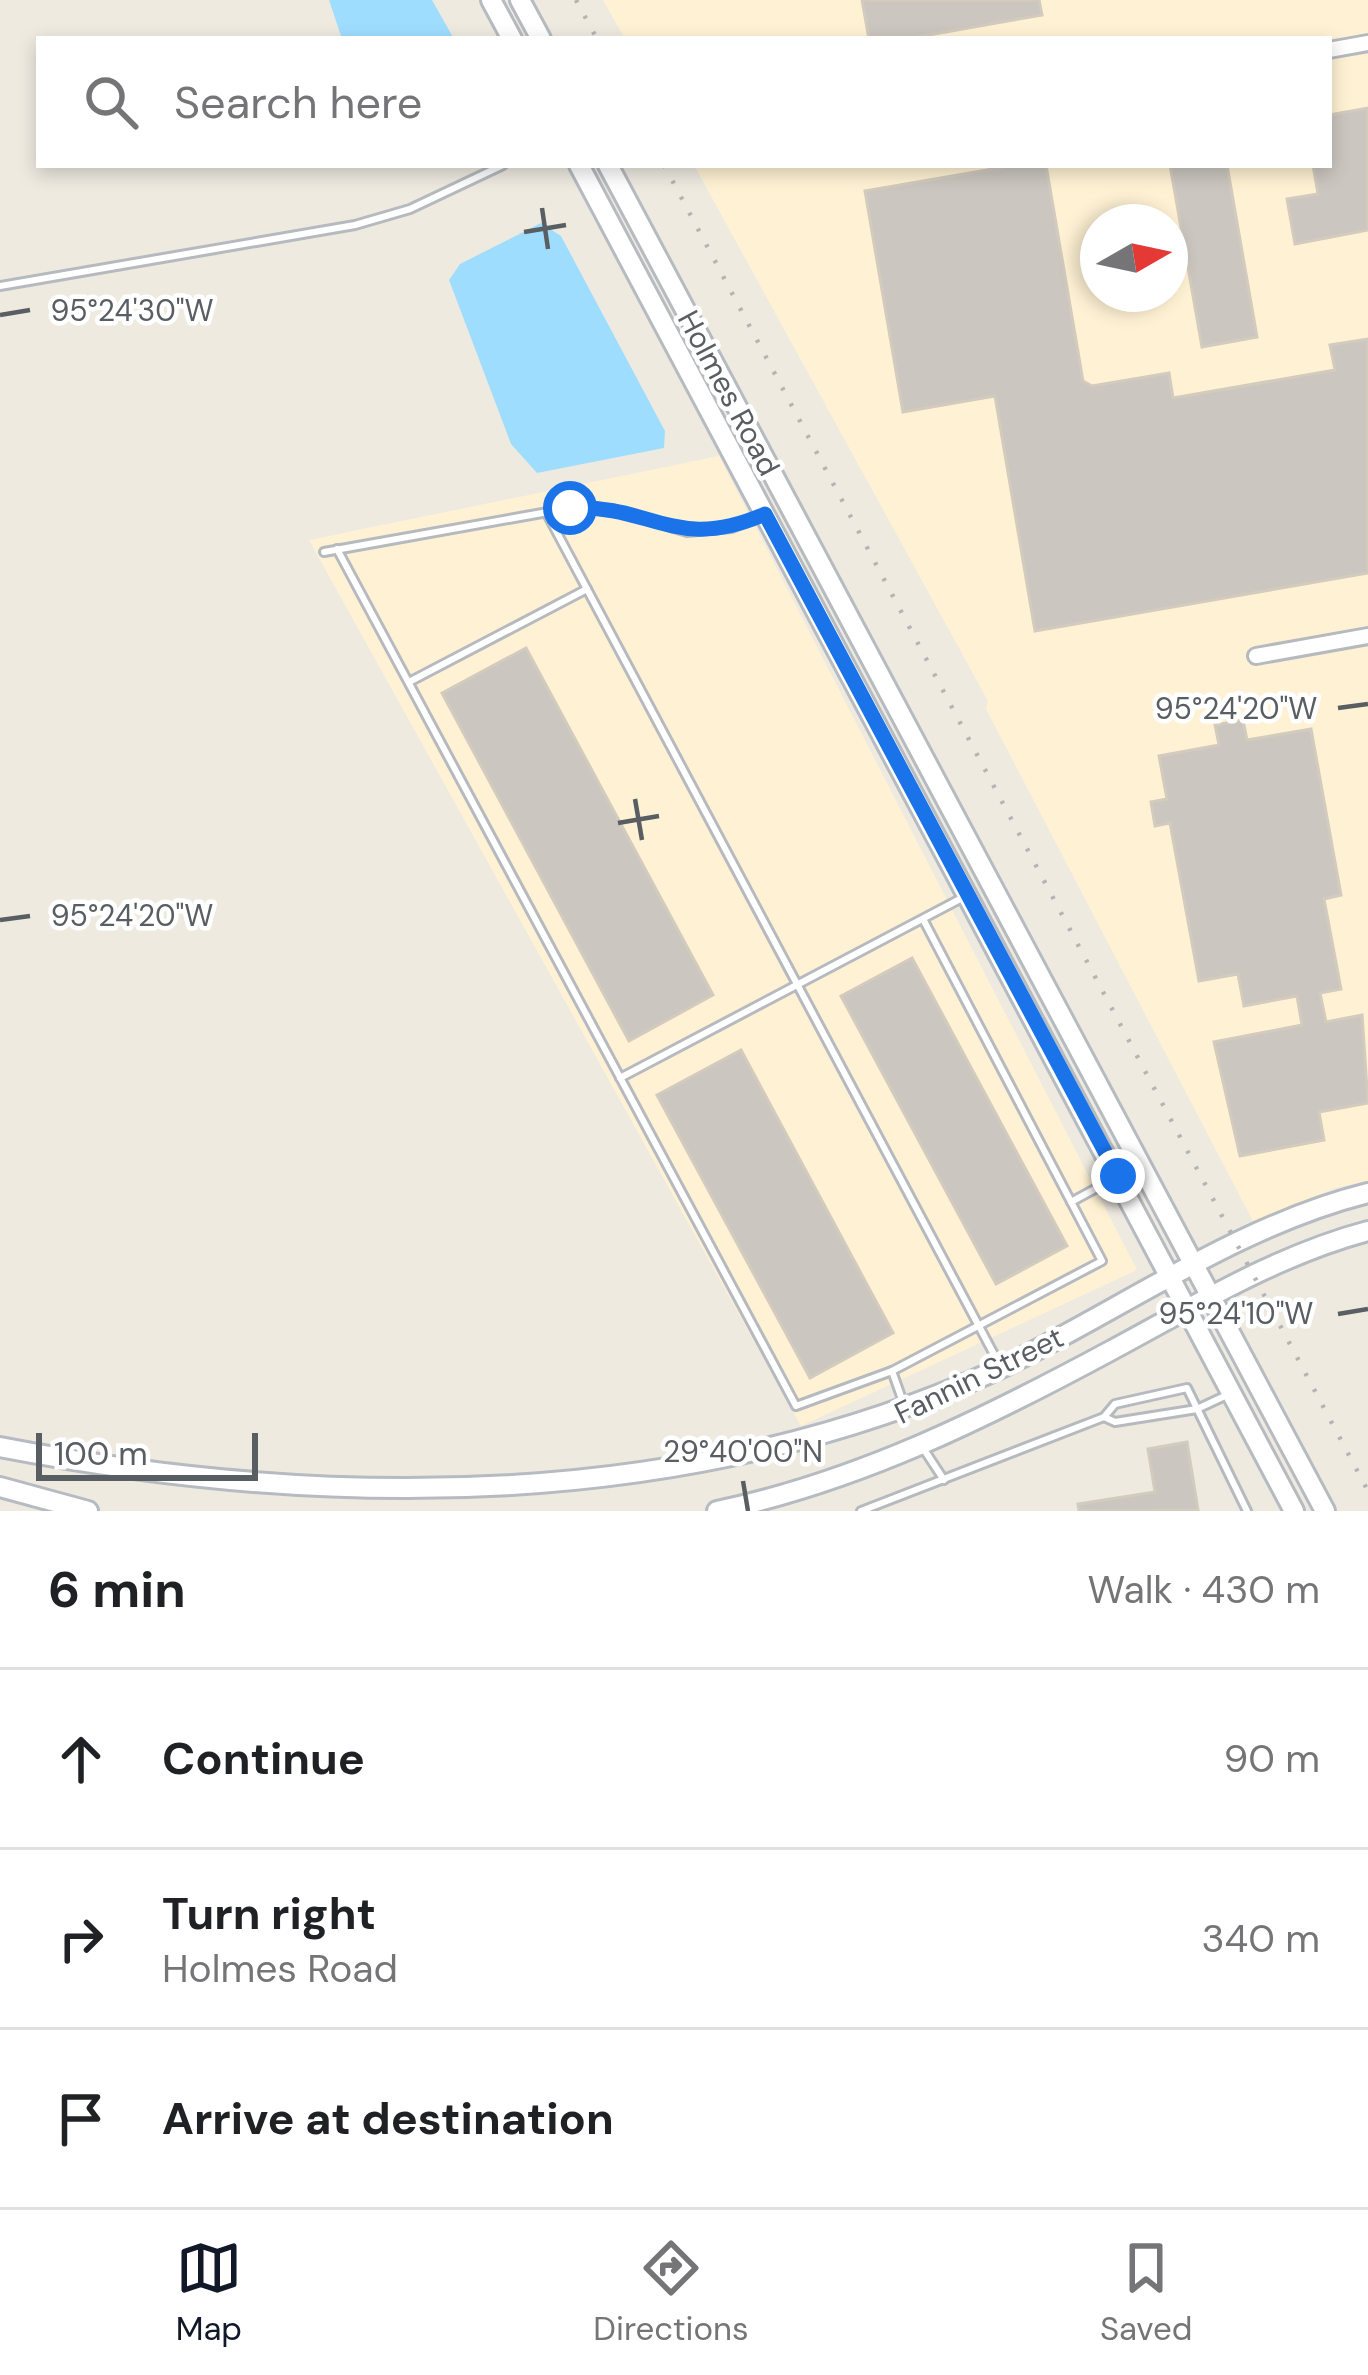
<!DOCTYPE html>
<html lang="en">
<head>
<meta charset="utf-8">
<style>
	:root { --surface:#fff; --page:#f2f2f2; --text:#202124; --muted:#757577; --line:#e0e0e0; --accent:#111827 }
	body { margin:0; font-family:"DM Sans",sans-serif; background:var(--page); color:var(--text) }
	.compass { position:absolute; left:1080px; top:204px; width:108px; height:108px; border-radius:50%; background:var(--surface); box-shadow:0 6px 18px #0003; rotate:81deg }
	.scale { position:absolute; left:36px; bottom:30px; width:222px; box-sizing:border-box; padding-left:12px; border:6px solid #595e63; border-top:0; font-size:33px; line-height:42px; white-space:nowrap; color:#595e63; -webkit-text-stroke:9px #fff; paint-order:stroke }
	.stop { position:absolute; width:36px; height:36px; margin:-27px; border:9px solid #1a73e8; border-radius:50%; background:#fff }
	.stop.end { background:#1a73e8; border-color:#fff; box-shadow:0 3px 12px #0008 }
	.list { margin:0; padding:0; list-style:none }
	h2 { display:flex; justify-content:space-between; align-items:center; height:156px; margin:0; padding:0 48px; font-size:51px }
	h2 small { font-size:39px; font-weight:400; color:var(--muted) }
	.list li { display:grid; grid-template-columns:78px 1fr auto; gap:36px; align-items:center; box-sizing:border-box; height:180px; padding:0 48px; border-top:3px solid var(--line) }
	.list b { display:block; font-size:45px; white-space:nowrap }
	.list p { margin:0; font-size:39px; white-space:nowrap; color:var(--muted) }
	.list em { font-size:39px; font-style:normal; color:var(--muted) }
	.icon { flex:none; width:66px; height:66px; fill:none; stroke:currentColor; stroke-width:2; stroke-linecap:round; stroke-linejoin:round }
	.map { position:relative; flex:none; width:1368px; height:1511px; overflow:hidden }
	.search { position:absolute; background:var(--surface); box-shadow:0 6px 18px #0003; left:36px; right:36px; top:36px; height:132px; display:flex; align-items:center; gap:30px; box-sizing:border-box; padding:0 42px; border-radius:0px; color:var(--muted); font-size:45px }
	.sheet { height:696px; background:var(--surface) }
	nav { display:flex; justify-content:space-around; align-items:center; box-sizing:border-box; height:168px; border-top:3px solid var(--line); background:var(--surface); font-size:33px; color:var(--muted) }
	nav a { display:grid; justify-items:center; gap:6px }
	nav .on { color:var(--accent) }
	.map>svg:first-child { display:block }
	.commercial { fill:#fff2d4; fill-rule:evenodd }
	.water { fill:#9fddff }
	.building { fill:#cbc6bf; stroke:#d3cbbe; stroke-width:3 }
	.lines { fill:none; stroke-linecap:round; stroke-linejoin:round }
	.lane-casing { stroke:#b6babf; stroke-width:12 }
	.street-casing { stroke:#b6babf; stroke-width:20 }
	.secondary-casing { stroke:#b6bbc1; stroke-width:24 }
	.lane { stroke:#fff; stroke-width:6 }
	.street { stroke:#fff; stroke-width:14 }
	.secondary { stroke:#fff; stroke-width:18 }
	.rail { stroke:#b3b4b4; stroke-width:4.5; stroke-dasharray:3 15; stroke-linecap:butt }
	.route { stroke:#1a73e8; stroke-width:15 }
	.ticks { fill:none; stroke:#595e63; stroke-width:4.5 }
	.labels { text-anchor:middle; dominant-baseline:central; stroke-width:9; stroke-linejoin:round; paint-order:stroke }
	.street-label { font-size:30px; fill:#595e63; stroke:#fff }
	.ticks-label { font-size:30px; text-anchor:middle; fill:#595e63; stroke:#fff; stroke-width:9; stroke-linejoin:round; paint-order:stroke }
</style>
</head>
<body>
<div class="map">
<svg width="1368" height="1511" viewBox="0 0 1368 1511">
	<rect width="100%" height="100%" fill="#eeeae0"/>
	<!-- commercial -->
	<g class="commercial">
		<path d="M603,0H1368V1181L1335,1188L1254,1223L986,709L988,701L694,165H1329V39H625ZM1098,222H1170V294H1098Z"/>
		<polygon points="719,456 1137,1270 801,1426 309,540"/>
	</g>
	<!-- water -->
	<g class="water">
		<polygon points="329,0 432,0 454,39 342,39"/>
		<polygon points="541,223 561,236 665,431 664,448 537,473 511,444 449,280 460,264"/>
	</g>
	<!-- building -->
	<g class="building">
		<polygon points="862,0 1039,0 1042,15 906,39 869,39"/>
		<polygon points="1368,108 1368,230 1295,244 1287,199 1318,194 1313,165 1329,165 1329,115"/>
		<polygon points="1016,165 1046,165 1083,381 1092,386 1169,373 1173,398 1335,370 1330,345 1368,339 1368,573 1035,631 995,396 903,412 865,191"/>
		<polygon points="1170,165 1227,165 1257,337 1202,347"/>
		<polygon points="526,648 713,995 629,1041 442,693"/>
		<polygon points="1243,720 1247,740 1311,729 1341,895 1324,899 1341,989 1320,993 1326,1022 1362,1015 1368,1103 1319,1112 1324,1140 1240,1156 1214,1042 1302,1025 1297,996 1244,1006 1238,974 1199,981 1170,823 1155,826 1151,802 1167,799 1159,756 1219,745 1215,725"/>
		<polygon points="912,958 1067,1246 996,1284 841,996"/>
		<polygon points="741,1050 893,1333 810,1378 657,1095"/>
		<polygon points="1187,1442 1198,1510 1079,1511 1078,1504 1155,1492 1148,1449"/>
	</g>
	<g class="lines">
		<!-- lane casing -->
		<g class="lane-casing">
			<g id="lane">
				<polyline points="0,286 355,225 410,209 503,165"/>
				<polyline points="546,512 998,1362"/>
				<polyline points="337,549 796,1406 892,1371 1102,1261 923,919"/>
				<polyline points="324,552 570,508 622,512 687,532 732,528 760,516"/>
				<polyline points="409,682 587,589"/>
				<polyline points="620,1078 962,898"/>
				<polyline points="1071,1202 1115,1178"/>
				<polyline points="892,1371 903,1402"/>
				<polyline points="1104,1417 1115,1422 1197,1409 1227,1395"/>
				<polyline points="923,1448 944,1480"/>
				<polyline points="861,1511 1104,1417 1115,1404 1187,1388 1247,1511"/>
			</g>
		</g>
		<!-- street casing -->
		<g class="street-casing">
			<g id="street">
				<polyline points="1329,50 1368,43"/>
				<polyline points="1256,656 1368,636"/>
			</g>
		</g>
		<!-- secondary casing -->
		<g class="secondary-casing">
			<g id="secondary">
				<polyline points="491,0 512,39"/>
				<polyline points="520,0 541,39"/>
				<polyline points="579,165 1294,1511"/>
				<polyline points="608,165 1325,1511"/>
				<path d="M0,1447C332,1511 687,1511 999,1369C1121,1310 1236,1226 1368,1193"/>
				<polyline points="0,1487 88,1511"/>
				<path d="M717,1511C859,1481 986,1418 1112,1350C1194,1306 1277,1255 1368,1231"/>
			</g>
		</g>
		<!-- lane -->
		<use href="#lane" class="lane"/>
		<!-- street -->
		<use href="#street" class="street"/>
		<!-- secondary -->
		<use href="#secondary" class="secondary"/>
		<!-- rail -->
		<g class="rail">
			<polyline points="576,0 597,39"/>
			<polyline points="664,165 1368,1491"/>
		</g>
	</g>
	<g class="lines">
		<!-- route -->
		<path class="route" d="M570,508C652,504 676,553 765,514L1118,1176"/>
	</g>
	<!-- ticks -->
	<path class="ticks" d="M542,208L548,249M524,232L566,225M0,315L30,310M1338,708L1368,704M635,799L642,840M618,823L659,816M0,920L30,916M1338,1314L1368,1309M743,1481L748,1511"/>
	<g class="labels">
		<!-- street labels -->
		<g class="street-label">
			<text transform="translate(729 393) rotate(62)">Holmes Road</text>
			<text transform="translate(979 1375) rotate(-26)">Fannin Street</text>
		</g>
	</g>
	<g class="ticks-label">
		<text x="132" y="321">95°24'30"W</text>
		<text x="1236" y="719">95°24'20"W</text>
		<text x="132" y="926">95°24'20"W</text>
		<text x="1236" y="1324">95°24'10"W</text>
		<text x="743" y="1462">29°40'00"N</text>
	</g>
</svg>
<svg class="compass" viewBox="-18 -18 36 36"><path d="M0-13l5 13h-10z" fill="#e53935"/><path d="M0 13l5-13h-10z" fill="#757577"/></svg>
<div class="scale">100 m</div>
<div class="stop" style="left:570px;top:508px"></div>
<div class="stop end" style="left:1118px;top:1176px"></div>
<div class="search"><svg class="icon" aria-label="search" viewBox="0 0 24 24"><circle cx="10" cy="10" r="6"/><path d="M15 15l6 6"/></svg>Search here</div>
</div>
<section class="sheet">
<h2>6 min<small>Walk · 430 m</small></h2>
<ul class="list">
<li><svg class="icon" aria-label="ahead" viewBox="0 0 24 24"><path d="M12 20V5M6 11l6-6 6 6"/></svg><div><b>Continue</b></div><em>90 m</em></li>
<li><svg class="icon" aria-label="right" viewBox="0 0 24 24"><path d="M7 20v-9h11M14 6l5 5-5 5"/></svg><div><b>Turn right</b><p>Holmes Road</p></div><em>340 m</em></li>
<li><svg class="icon" aria-label="arrive" viewBox="0 0 24 24"><path d="M6 21V4h12l-3 4 3 4H6"/></svg><div><b>Arrive at destination</b></div></li>
</ul>
</section>
<nav>
<a class="on"><svg class="icon" aria-label="map" viewBox="0 0 24 24"><path d="M3 6l6-2 6 2 6-2v14l-6 2-6-2-6 2zM9 4v14M15 6v14"/></svg>Map</a>
<a><svg class="icon" aria-label="directions" viewBox="0 0 24 24"><path d="M12 3l9 9-9 9-9-9zM9 14v-3h6M13 9l2 2-2 2"/></svg>Directions</a>
<a><svg class="icon" aria-label="saved" viewBox="0 0 24 24"><path d="M7 4h10v16l-5-4-5 4z"/></svg>Saved</a>
</nav>
</body>
</html>
